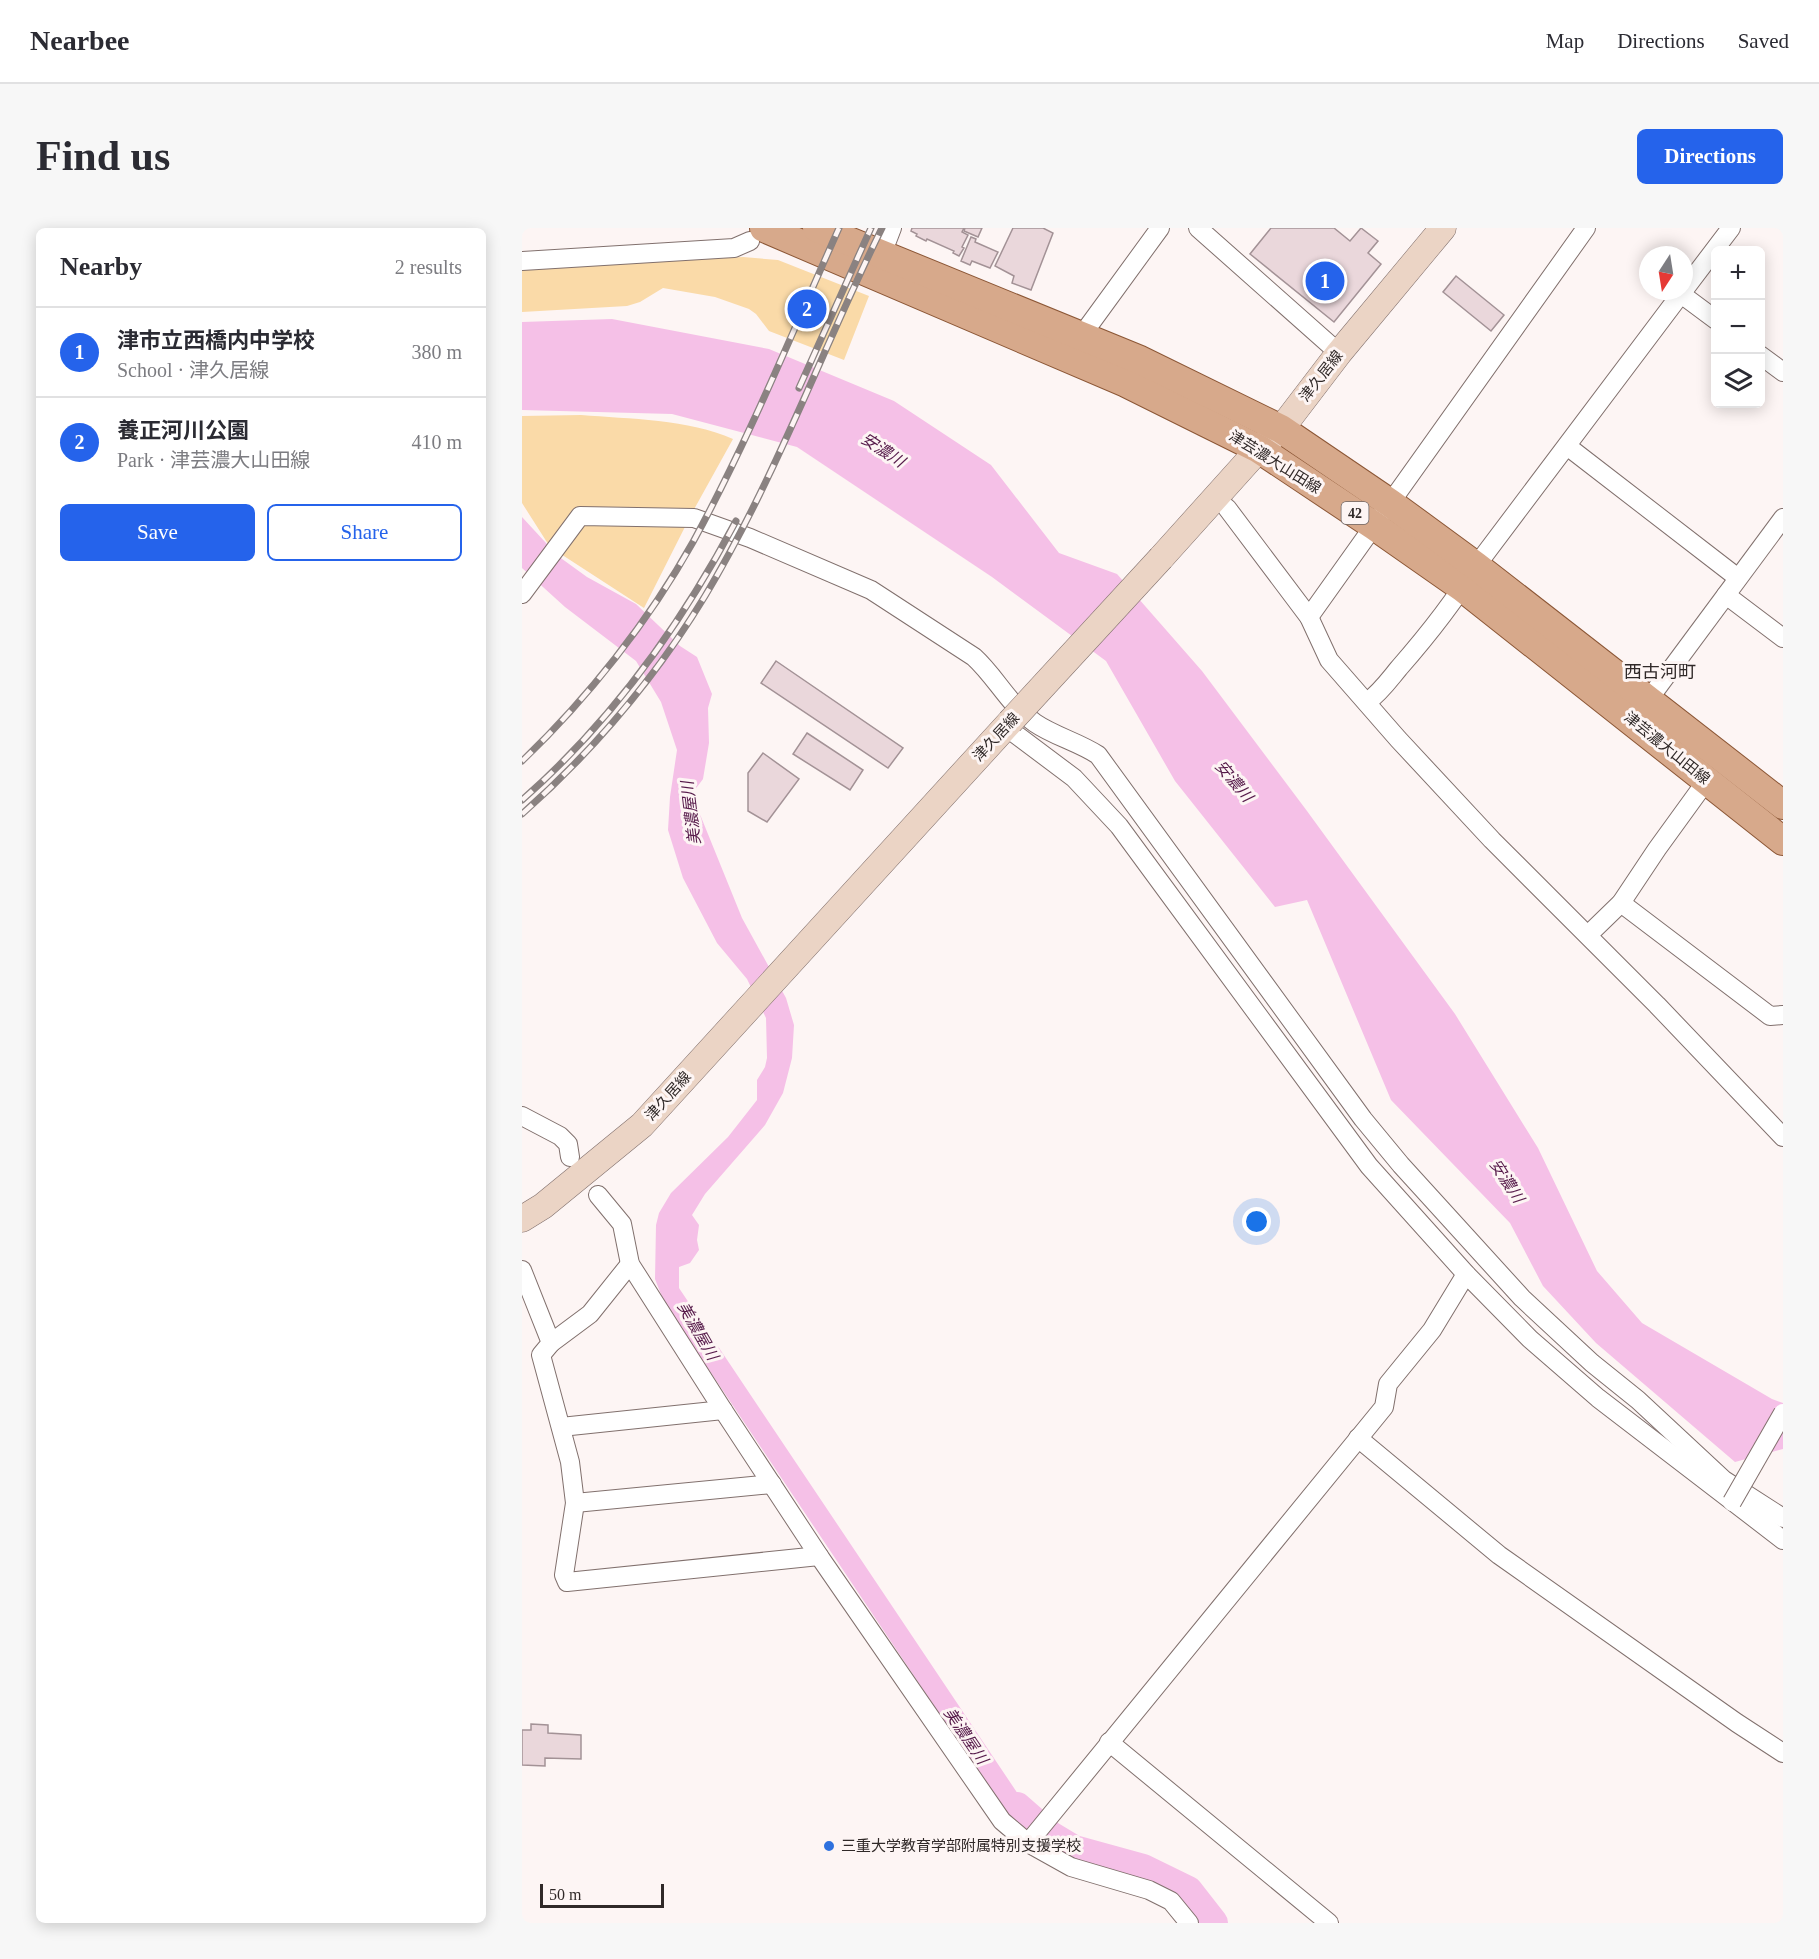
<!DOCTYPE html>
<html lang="en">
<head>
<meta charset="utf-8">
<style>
	:root { --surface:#fff; --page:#f7f7f7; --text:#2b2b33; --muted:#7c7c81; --line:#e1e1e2; --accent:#2563eb }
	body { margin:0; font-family:"Times New Roman","Noto Sans JP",serif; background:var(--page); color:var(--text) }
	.controls { position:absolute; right:18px; top:18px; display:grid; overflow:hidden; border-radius:9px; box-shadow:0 3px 15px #0003 }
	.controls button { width:54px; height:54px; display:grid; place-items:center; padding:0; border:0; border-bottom:2px solid var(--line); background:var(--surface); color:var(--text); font:30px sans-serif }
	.compass { position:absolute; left:1117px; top:18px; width:54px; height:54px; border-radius:50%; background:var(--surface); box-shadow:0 3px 15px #0003; rotate:192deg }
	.scale { position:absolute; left:18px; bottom:15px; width:124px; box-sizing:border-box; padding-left:6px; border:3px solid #302928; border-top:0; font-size:16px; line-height:21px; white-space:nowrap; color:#302928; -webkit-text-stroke:4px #fdf5f4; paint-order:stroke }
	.you { position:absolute; left:735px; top:994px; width:21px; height:21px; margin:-15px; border:4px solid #fff; border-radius:50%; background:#1a73e8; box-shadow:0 0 0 9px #1a73e833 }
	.badge { display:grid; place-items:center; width:39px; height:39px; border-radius:50%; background:var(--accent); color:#fff; font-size:20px; font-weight:700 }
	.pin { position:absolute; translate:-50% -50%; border:3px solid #fff; box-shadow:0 2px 6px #0006 }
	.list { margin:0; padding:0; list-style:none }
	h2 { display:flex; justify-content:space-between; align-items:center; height:78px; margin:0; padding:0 24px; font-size:26px }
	h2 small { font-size:20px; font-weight:400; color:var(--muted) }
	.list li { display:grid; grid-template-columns:39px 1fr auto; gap:18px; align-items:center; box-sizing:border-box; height:90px; padding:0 24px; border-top:2px solid var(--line) }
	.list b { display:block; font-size:22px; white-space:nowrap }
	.list p { margin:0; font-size:20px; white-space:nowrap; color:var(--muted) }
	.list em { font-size:20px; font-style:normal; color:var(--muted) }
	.actions { display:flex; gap:12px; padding:18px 24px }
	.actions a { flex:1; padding:14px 0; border:2px solid var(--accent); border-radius:9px; text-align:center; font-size:21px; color:var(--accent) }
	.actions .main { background:var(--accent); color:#fff }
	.icon { flex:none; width:33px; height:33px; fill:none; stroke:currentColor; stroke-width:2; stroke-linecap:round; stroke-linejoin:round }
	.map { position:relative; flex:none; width:1261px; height:1695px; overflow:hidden; border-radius:9px }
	header { display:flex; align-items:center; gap:36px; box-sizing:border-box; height:84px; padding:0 30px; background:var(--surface); border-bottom:2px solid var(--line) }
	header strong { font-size:28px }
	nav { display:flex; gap:33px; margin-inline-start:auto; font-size:21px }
	.intro { display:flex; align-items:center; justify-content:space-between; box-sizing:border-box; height:144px; padding:0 36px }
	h1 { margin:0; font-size:42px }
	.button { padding:15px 27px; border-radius:9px; background:var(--accent); color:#fff; font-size:21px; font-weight:700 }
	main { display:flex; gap:36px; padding:0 36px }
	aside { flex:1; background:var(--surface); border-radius:9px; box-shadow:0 3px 15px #0003 }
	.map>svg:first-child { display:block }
	.green { fill:#fadaa8 }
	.water { fill:#f5c0e7 }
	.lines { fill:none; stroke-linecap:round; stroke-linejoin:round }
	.river { stroke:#f5c0e7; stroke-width:30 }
	.building { fill:#ead7db; stroke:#a39296; stroke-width:1.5 }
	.minor-casing { stroke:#81706d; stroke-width:20 }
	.secondary-casing { stroke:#81706d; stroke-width:27 }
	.primary-casing { stroke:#8c5736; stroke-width:30 }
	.minor { stroke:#fff; stroke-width:18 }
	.secondary { stroke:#ebd4c5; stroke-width:26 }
	.primary { stroke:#d7a98b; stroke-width:28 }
	.rail-casing { stroke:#8a8281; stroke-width:7 }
	.rail { stroke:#fdf5f4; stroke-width:4.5; stroke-dasharray:14; stroke-linecap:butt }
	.minor-bridge-casing { stroke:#81706d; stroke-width:20; stroke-linecap:butt }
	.secondary-bridge-casing { stroke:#81706d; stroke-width:27; stroke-linecap:butt }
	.minor-bridge { stroke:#fff; stroke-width:18 }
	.secondary-bridge { stroke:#ebd4c5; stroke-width:26 }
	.poi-dot { fill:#2e71de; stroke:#fdf5f4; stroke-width:2 }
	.labels { text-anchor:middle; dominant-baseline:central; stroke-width:6; stroke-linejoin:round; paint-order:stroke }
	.shield { fill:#fdf5f4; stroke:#6e6665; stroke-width:1.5 }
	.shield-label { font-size:14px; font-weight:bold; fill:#302928 }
	.street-label { font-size:15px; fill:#302928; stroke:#fdf5f4 }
	.poi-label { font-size:15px; fill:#302928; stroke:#fdf5f4; text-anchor:start }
	.water-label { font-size:16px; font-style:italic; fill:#561a4a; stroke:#fdf5f4 }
	.quarter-label { font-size:18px; fill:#302928; stroke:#fdf5f4 }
</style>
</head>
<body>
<header>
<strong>Nearbee</strong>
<nav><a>Map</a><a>Directions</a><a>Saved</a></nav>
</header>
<div class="intro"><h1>Find us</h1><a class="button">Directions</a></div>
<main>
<aside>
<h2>Nearby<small>2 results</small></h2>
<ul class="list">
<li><span class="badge">1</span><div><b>津市立西橋内中学校</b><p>School · 津久居線</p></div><em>380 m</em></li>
<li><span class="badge">2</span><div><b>養正河川公園</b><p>Park · 津芸濃大山田線</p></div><em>410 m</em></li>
</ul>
<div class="actions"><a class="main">Save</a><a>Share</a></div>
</aside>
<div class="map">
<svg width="1261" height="1695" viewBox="0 0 1261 1695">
	<rect width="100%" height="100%" fill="#fdf5f4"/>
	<!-- green -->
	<g class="green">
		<polygon points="221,29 256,32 347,68 322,132 247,103 234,86 227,81 193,69 141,60 118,74 105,78 0,84 0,42"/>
		<path d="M59,187C107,191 167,191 211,211L170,285L122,380L28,319L0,275V188Z"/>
	</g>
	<!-- water -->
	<g class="water">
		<polygon points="90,91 247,121 372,173 469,237 537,325 595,346 680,443 785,583 933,786 1016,920 1075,1043 1120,1095 1250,1171 1261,1175 1261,1221 1213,1234 1074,1115 1021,1058 988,995 869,872 785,672 753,679 653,553 584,433 470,349 275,219 150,186 0,182 0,94"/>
		<polygon points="0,289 36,328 65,349 114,376 158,418 175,429 190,466 186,480 187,515 181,551 172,563 175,579 220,690 264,770 272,797 270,830 261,865 243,897 183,966 170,987 177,997 175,1012 177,1022 168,1035 157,1039 157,1060 498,1569 519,1589 505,1604 486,1585 461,1551 169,1115 140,1069 133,1051 134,997 137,985 149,965 206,909 235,872 235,852 243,839 245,830 244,790 225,751 195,715 161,650 146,602 148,569 155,522 139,474 114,433 43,379 0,340"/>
	</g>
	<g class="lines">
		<!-- river -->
		<polyline class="river" points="495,1579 527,1607 552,1622 621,1641 666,1663 691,1695"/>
	</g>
	<!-- building -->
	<g class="building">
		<polygon points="390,0 442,0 440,4 446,7 440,19 442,20 437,28 431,25 432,23 405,11 404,13 394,8 395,6 389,3"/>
		<polygon points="443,0 460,0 456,9 442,3"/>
		<polygon points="491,0 521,0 531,5 509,62 490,55 492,48 473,38"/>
		<polygon points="749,0 812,0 828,13 839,0 856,13 846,25 859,36 812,94 728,26"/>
		<polygon points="449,9 454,11 453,14 476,24 468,40 450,33 448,37 439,33"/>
		<polygon points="934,48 982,87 969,103 921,64"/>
		<polygon points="254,433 381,520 366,540 239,455"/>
		<polygon points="285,505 341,542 328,562 271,526"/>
		<polygon points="241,525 277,551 245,594 226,583 226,545"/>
		<polygon points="9,1496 26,1497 26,1505 59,1507 59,1531 23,1530 23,1538 0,1537 0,1502 9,1502"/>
	</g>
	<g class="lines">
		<!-- minor casing -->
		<g class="minor-casing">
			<g id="minor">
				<polyline points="676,0 817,125"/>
				<polyline points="365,13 370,0"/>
				<polyline points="0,33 212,20 228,13"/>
				<polyline points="1162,62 1209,0"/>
				<polyline points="1159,66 1194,92"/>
				<polyline points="560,107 638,0"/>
				<polyline points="1238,127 1261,144"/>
				<polyline points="1045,218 1216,350"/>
				<polyline points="705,280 787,389 807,432 876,511 970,612 1135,777 1261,909"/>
				<path d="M0,366L58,288L172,290L228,310L349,362L452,429C474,449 487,477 513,495C532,508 556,514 576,527L841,891L879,937L1000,1070L1070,1135L1116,1172L1202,1252L1261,1290"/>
				<polyline points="1204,367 1261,410"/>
				<polyline points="787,389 1064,0"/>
				<path d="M845,474C858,465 867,452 877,440C905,408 932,374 954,338L1161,63"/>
				<polyline points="1121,479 1261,290"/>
				<polyline points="484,499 552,550 597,598 847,938 944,1046 1008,1111 1076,1170 1261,1312"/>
				<polyline points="1099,675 1248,788 1261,787"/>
				<polyline points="1066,707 1099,675 1135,621 1185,552"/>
				<polyline points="0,888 38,908 46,916 48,929"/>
				<polyline points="76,967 100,996 108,1036 201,1182 297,1328 480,1593 506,1615 549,1639 627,1662 649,1673 667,1695"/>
				<polyline points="0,1042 29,1115 19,1127 48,1234 53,1275 42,1347 45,1354 297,1328"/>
				<polyline points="29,1115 68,1086 108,1036"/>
				<polyline points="39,1199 201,1182"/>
				<polyline points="836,1210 977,1327 1215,1495 1261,1525"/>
				<polyline points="53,1275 250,1256"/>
				<polyline points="587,1514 807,1695"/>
				<polyline points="506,1615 862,1179 866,1156 910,1102 944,1046"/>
			</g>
		</g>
		<!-- secondary casing -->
		<g class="secondary-casing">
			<g id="secondary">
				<polyline points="639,330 737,221 759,201 817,125 921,0"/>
				<polyline points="0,991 21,978 120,897 488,494"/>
			</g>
		</g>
		<!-- primary casing -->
		<g class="primary-casing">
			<g id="primary">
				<polyline points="242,0 604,155 737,221 851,297 941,360 1261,613"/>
				<polyline points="295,0 618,132 759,201 868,275 954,338 1261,577"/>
			</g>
		</g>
		<!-- minor -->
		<use href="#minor" class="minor"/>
		<!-- secondary -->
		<use href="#secondary" class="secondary"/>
		<!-- primary -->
		<use href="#primary" class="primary"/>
		<!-- rail casing -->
		<g class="rail-casing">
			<g id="rail">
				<polyline points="277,160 349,0"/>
				<path d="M0,533C65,471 127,393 171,314C226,213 270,105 317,0"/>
				<path d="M0,572C89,494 159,397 214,293"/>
				<path d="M0,586C71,523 134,449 183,368C253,251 300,122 360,0"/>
			</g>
		</g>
		<!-- rail -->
		<use href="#rail" class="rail"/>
		<!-- minor-bridge casing -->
		<g class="minor-bridge-casing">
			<polyline id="minor-bridge" points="1210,1274 1261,1185"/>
		</g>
		<!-- secondary-bridge casing -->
		<g class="secondary-bridge-casing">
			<polyline id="secondary-bridge" points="488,494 639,330"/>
		</g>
		<!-- minor-bridge -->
		<use href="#minor-bridge" class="minor-bridge"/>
		<!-- secondary-bridge -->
		<use href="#secondary-bridge" class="secondary-bridge"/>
	</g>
	<!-- markers -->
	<circle class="poi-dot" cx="307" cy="1618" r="6"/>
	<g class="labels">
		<!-- shield labels -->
		<rect class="shield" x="819.5" y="274" width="27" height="22" rx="4.5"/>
		<g class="shield-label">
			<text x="833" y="285">42</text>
		</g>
		<!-- street labels -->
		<g class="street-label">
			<text transform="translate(799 148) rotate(-52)">津久居線</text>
			<text transform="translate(753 234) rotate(32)">津芸濃大山田線</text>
			<text transform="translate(474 509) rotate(-47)">津久居線</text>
			<text transform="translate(1145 520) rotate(39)">津芸濃大山田線</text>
			<text transform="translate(146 868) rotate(-48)">津久居線</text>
		</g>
		<!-- poi labels -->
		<g class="poi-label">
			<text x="319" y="1618">三重大学教育学部附属特別支援学校</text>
		</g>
		<!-- water labels -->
		<g class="water-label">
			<text transform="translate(361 222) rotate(33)">安濃川</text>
			<text transform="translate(712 553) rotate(50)">安濃川</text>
			<text transform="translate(169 585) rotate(-97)">美濃屋川</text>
			<text transform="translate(985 953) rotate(57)">安濃川</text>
			<text transform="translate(176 1103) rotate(60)">美濃屋川</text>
			<text transform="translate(444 1508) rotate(56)">美濃屋川</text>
		</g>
		<!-- quarter labels -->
		<g class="quarter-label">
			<text x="1138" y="444">西古河町</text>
		</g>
	</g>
</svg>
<div class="controls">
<button>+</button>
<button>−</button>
<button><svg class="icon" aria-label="layers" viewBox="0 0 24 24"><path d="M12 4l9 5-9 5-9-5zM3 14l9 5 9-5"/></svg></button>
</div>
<svg class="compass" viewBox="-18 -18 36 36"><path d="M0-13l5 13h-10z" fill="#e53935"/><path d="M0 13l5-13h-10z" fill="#7c7c81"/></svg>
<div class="scale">50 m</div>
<div class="you"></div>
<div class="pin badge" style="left:803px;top:53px">1</div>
<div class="pin badge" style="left:285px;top:81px">2</div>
</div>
</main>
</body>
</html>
